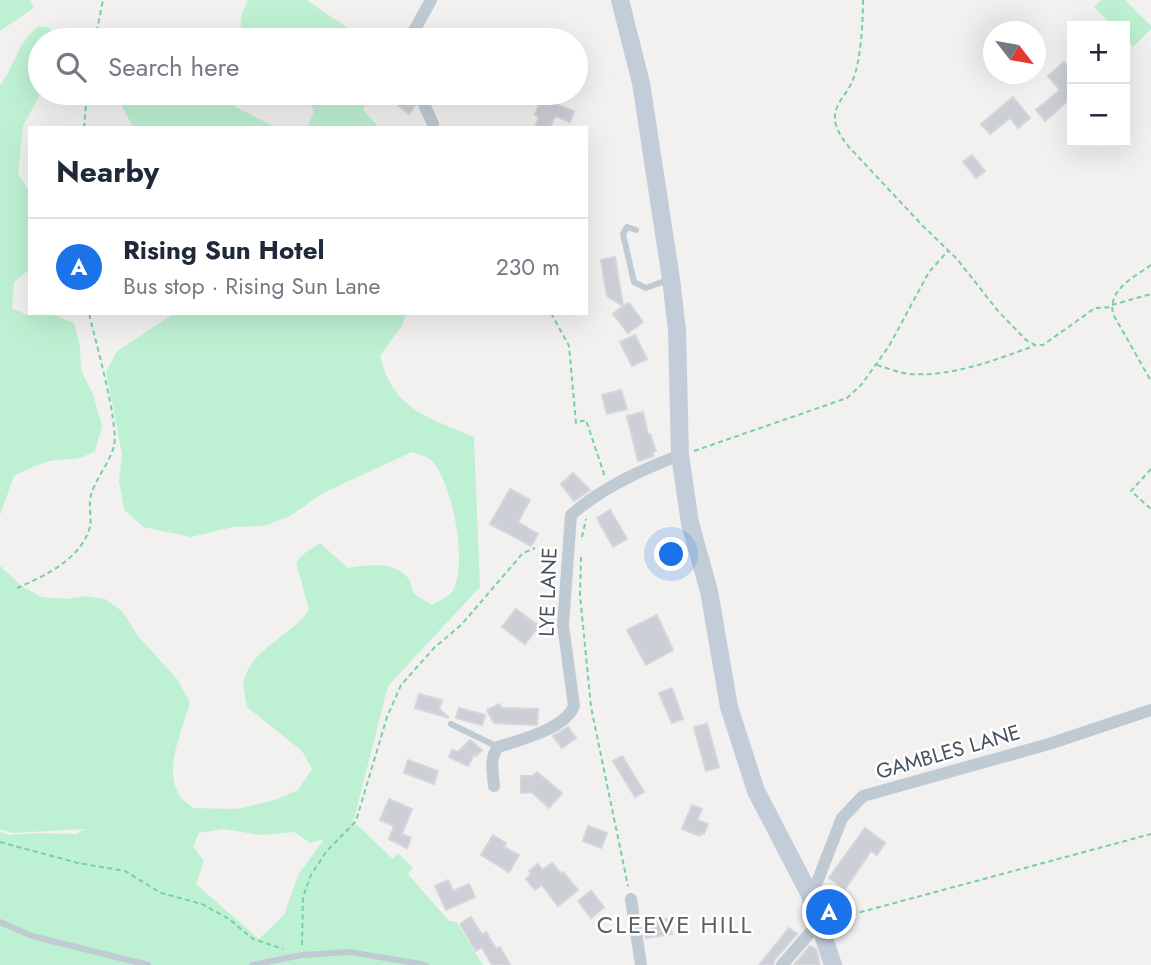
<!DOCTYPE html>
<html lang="en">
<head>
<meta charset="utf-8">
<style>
	:root { --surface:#fff; --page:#f2f2f3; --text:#1f2937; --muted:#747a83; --line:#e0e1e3; --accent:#1a73e8 }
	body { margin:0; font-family:Jost,sans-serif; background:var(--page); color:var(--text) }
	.controls { position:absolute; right:21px; top:21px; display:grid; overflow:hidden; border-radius:0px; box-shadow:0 7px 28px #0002 }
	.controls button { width:63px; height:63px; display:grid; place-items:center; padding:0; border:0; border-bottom:2px solid var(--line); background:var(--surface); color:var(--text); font:35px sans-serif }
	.compass { position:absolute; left:983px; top:21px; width:63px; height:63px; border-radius:50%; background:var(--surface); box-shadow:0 7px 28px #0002; rotate:121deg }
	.you { position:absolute; left:672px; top:555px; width:24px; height:24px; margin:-18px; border:5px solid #fff; border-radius:50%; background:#1a73e8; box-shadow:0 0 0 10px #1a73e833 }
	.badge { display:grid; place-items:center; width:46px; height:46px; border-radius:50%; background:var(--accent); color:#fff; font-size:23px; font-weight:700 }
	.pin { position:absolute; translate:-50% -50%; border:4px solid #fff; box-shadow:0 2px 7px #0006 }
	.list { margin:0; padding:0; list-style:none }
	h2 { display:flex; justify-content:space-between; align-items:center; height:91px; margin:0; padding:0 28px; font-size:30px }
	h2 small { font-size:23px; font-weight:400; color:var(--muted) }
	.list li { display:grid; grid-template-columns:46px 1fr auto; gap:21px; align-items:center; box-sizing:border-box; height:98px; padding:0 28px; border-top:2px solid var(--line) }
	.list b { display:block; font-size:26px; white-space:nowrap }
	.list p { margin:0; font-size:23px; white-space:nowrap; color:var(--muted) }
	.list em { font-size:23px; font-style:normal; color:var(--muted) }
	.icon { flex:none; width:38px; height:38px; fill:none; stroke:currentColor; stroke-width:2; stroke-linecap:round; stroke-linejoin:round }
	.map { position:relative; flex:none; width:1151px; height:965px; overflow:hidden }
	.search { position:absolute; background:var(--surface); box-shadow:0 7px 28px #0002; left:28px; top:28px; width:560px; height:77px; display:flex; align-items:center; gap:18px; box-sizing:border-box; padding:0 24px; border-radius:38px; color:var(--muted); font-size:26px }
	.panel { position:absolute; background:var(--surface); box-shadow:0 7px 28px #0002; left:28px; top:126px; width:560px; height:189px; border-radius:0px }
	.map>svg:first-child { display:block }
	.green { fill:#bef1d3; fill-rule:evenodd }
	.building { fill:#cccfd5; stroke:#d4d6dc; stroke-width:2 }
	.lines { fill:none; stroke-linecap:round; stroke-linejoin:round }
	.path { stroke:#75d0a6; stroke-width:2; stroke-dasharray:5 3.5; stroke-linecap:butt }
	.service { stroke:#c0cad2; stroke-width:6 }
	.minor { stroke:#c0cad2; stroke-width:12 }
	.secondary { stroke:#c2cdd9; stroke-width:18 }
	.labels { text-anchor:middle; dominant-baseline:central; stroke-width:5; stroke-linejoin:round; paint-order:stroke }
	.street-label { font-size:21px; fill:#47535e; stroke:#fff }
	.quarter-label { font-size:24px; letter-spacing:2px; fill:#5c6065; stroke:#fff }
</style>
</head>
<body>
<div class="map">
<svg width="1151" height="965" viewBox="0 0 1151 965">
	<rect width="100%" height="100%" fill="#f3f0f0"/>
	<!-- green -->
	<g class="green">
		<polygon points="0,0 30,0 34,8 0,31"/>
		<polygon points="248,0 307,0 365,40 247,40 240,32 242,13"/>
		<polygon points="1101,0 1125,0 1151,26 1151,29 1133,47 1125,38 1125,26 1113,26 1094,7"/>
		<path d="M40,26L50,28L54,40H40L41,93L23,126L18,174L30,193V269L14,282L12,308L27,315H54L74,323L80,346L81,370L93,394L102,426L95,451C77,461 75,458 57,460C41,462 28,469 14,476L0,515V85C16,65 18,39 40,26Z"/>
		<polygon points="121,93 208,93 277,128 133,128 123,108"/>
		<polygon points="305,93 371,93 363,110 377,125 376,128 307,128 314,112"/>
		<path d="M175,313H407L401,327L380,356C393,410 428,417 474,437L480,587L388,686L354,819H351L393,859L398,853L413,868L408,874L449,921L458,922L457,923L483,965H0V832L9,835L36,833L76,834L85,829L12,833L0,829V566L23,587L42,597L66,599L85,596L105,599L122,611L138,636L177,679L190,702C183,731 164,764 178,793C181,799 188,803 193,808L236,809L275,800L298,790L312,769L302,751L247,707C246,699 242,686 244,679C253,648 291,636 309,610L296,562L306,552L320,543L348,568C367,565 394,560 408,578C411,581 412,590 414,594L432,605C437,601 447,598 451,593C470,570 452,474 428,458C424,455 416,454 412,452L323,493L290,516L264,526L233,527L191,537L143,527L124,509L119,481L122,454L106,372L117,351ZM223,829L261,835L295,832L310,843L324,839L298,875L284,915L259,939L196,884L204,861L193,846L199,833Z"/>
	</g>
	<!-- building -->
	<g class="building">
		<polygon points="1064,62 1072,72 1072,80 1067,85 1072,92 1072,97 1045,121 1036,110 1060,90 1048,76"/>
		<polygon points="401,93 410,94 415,105 409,114 394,102"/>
		<polygon points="1013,97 1030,118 1018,128 1010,118 990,134 981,124"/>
		<polygon points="541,99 574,111 570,122 555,116 550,128 536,125 539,117 535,115"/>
		<polygon points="972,155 985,171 976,178 963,162"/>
		<polygon points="615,257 623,306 629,303 643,322 628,333 613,314 623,306 607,296 601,260"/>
		<polygon points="635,335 647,359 632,366 620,342"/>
		<polygon points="621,390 627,409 607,414 602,395"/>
		<polygon points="643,412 648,434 650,434 656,451 652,452 654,456 638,461 627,416"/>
		<polygon points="573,473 590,490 574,501 561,484"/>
		<polygon points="510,489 530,500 518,522 538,534 531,546 490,524"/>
		<polygon points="610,510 627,539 613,547 597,518"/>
		<polygon points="516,609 539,626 525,644 502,627"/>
		<polygon points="657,615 673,650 646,665 627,630"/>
		<polygon points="672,688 683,719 672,723 659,693"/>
		<polygon points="419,694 442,700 439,709 449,718 415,708"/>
		<polygon points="499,704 501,708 538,709 537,725 494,723 487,710"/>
		<polygon points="459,708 485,715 482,725 456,718"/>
		<polygon points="707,724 719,767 706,771 694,727"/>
		<polygon points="568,727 576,738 562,748 553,736"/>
		<polygon points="470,740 482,750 476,756 474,754 468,766 449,757 452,750 458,752"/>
		<polygon points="622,756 644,792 635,797 613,761"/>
		<polygon points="408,760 438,771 434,784 404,773"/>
		<polygon points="537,772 562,793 549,808 532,792 521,793 521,776 533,776"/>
		<polygon points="389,799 412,809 402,834 411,838 407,848 389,839 394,826 380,820"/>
		<polygon points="692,805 702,809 697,820 708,824 704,834 701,833 700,836 682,829"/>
		<polygon points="588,826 607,833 601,848 583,841"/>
		<polygon points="865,828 885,843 877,855 871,851 845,889 829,878"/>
		<polygon points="493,835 506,843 504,847 519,855 509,872 481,855"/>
		<polygon points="552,863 561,874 563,872 578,890 558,906 542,885 535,890 526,879 531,874 529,871 538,864 542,870"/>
		<polygon points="448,880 453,891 469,884 475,897 446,910 435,886"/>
		<polygon points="591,891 604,907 591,918 578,901"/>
		<polygon points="471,917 482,935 486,932 496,949 500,947 510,965 492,965 482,947 476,951 460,924"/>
		<polygon points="667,919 672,934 646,938 644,923"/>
		<polygon points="789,928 797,934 775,959 773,965 759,965"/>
		<polygon points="810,946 816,949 820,965 794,965"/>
	</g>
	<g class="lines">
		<!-- path -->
		<g class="path">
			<path d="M863,0C863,22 861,62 852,82C847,94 836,102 835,116C834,127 842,138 848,146L923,226L957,259L998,311L1026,340L1035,345H1043L1095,308L1112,307"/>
			<polyline points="95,40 103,0"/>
			<polyline points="84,128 87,93"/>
			<path d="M1151,265C1133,278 1108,289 1113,314L1151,381"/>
			<polyline points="1112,305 1151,294"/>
			<polyline points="551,313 569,346 576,423 586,420 605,477"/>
			<path d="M877,365C887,368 899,373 910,374C952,377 995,360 1034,346"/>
			<polyline points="694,451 847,398 862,384 889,346 929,272 948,251"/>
			<polyline points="1151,469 1131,491 1151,509"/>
			<polyline points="582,537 586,519"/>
			<polyline points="581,557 580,595 591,707 628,886"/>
			<path d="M17,588C45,576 81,559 90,527C92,520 88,506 91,495C96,478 110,462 114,446C119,423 95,340 89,313"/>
			<polyline points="0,842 78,863 125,871 161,893 202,904 229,919 253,939 283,949"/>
			<polyline points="835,919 1151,834"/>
			<polyline points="302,945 303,897 311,875 326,852 356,821 387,717 401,685 435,647 462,624 523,553 535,548"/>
		</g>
		<!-- service -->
		<g class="service">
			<polyline points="379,100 387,93"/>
			<polyline points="636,230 627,227 623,234 634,282 646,288 670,279"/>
			<polyline points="451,724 498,747"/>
			<polyline points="0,922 32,936 148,965"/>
			<polyline points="252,965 302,955 350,952 426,965"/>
		</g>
		<!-- minor -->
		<g class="minor">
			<polyline points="409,40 431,0"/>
			<polyline points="419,93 433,124"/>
			<path d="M494,786C493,773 489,758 498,747C520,740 565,729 574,706L563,625L571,515C603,487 641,470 680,455"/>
			<polyline points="809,893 814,890 842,818 863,796 1049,744 1151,710"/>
			<polyline points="631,899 641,965"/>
			<polyline points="782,965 809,934 821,925"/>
		</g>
		<!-- secondary -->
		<polyline class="secondary" points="620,0 641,83 671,279 677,331 680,455 690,523 709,591 729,707 756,791 809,893 833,965"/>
	</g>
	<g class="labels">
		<!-- street labels -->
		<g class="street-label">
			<text transform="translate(548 592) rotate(-88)">LYE LANE</text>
			<text transform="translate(948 752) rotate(-16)">GAMBLES LANE</text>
		</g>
		<!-- quarter labels -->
		<g class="quarter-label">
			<text x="675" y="924">CLEEVE HILL</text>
		</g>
	</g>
</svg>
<div class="controls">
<button>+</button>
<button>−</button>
</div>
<svg class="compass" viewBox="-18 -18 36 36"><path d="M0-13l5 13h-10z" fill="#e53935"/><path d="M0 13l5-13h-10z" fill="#747a83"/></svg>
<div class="you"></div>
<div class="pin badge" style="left:829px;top:912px">A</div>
<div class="search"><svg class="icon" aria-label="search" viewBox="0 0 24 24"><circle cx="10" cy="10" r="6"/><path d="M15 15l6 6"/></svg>Search here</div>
<section class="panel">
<h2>Nearby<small></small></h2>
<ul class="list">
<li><span class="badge">A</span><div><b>Rising Sun Hotel</b><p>Bus stop · Rising Sun Lane</p></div><em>230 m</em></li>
</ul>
</section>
</div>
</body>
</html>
